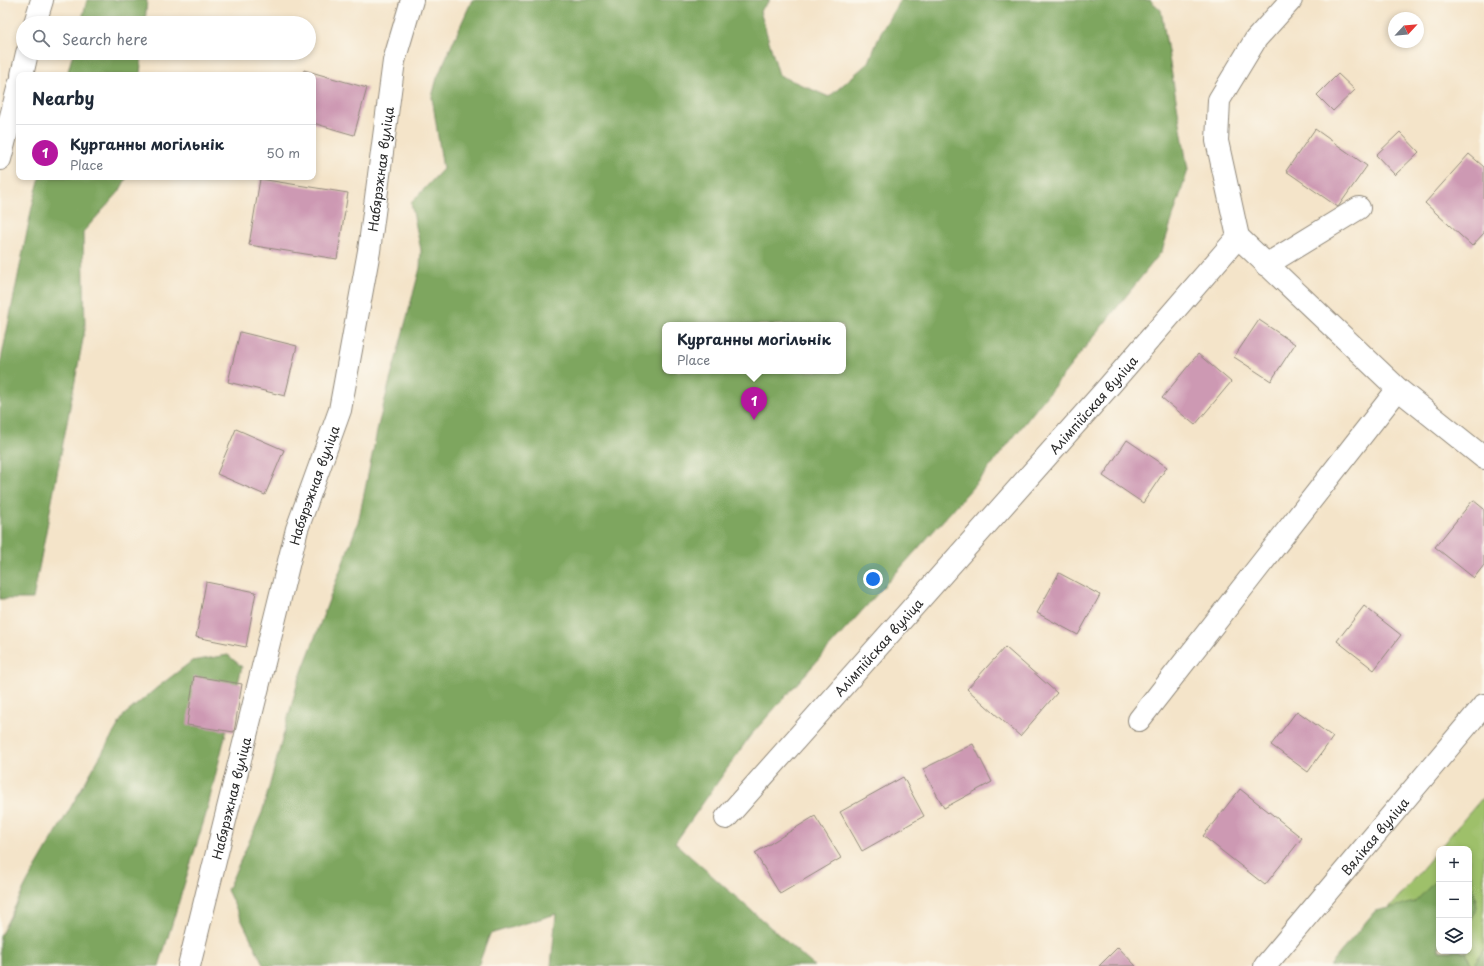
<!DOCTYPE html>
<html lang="en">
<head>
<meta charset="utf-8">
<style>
	:root { --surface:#fff; --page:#f6f6f7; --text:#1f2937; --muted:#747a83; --line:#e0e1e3; --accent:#b5179e }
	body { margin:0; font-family:"Playpen Sans",sans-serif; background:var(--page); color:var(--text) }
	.controls { position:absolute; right:12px; bottom:12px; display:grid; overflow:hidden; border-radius:8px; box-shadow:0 2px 6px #0003 }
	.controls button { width:36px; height:36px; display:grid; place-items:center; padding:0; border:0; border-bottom:1px solid var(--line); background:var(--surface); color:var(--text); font:20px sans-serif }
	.compass { position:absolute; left:1388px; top:12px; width:36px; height:36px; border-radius:50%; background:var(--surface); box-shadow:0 2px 6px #0003; rotate:64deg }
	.you { position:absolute; left:873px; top:579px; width:14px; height:14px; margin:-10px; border:3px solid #fff; border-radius:50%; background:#1a73e8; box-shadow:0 0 0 6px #1a73e833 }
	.badge { display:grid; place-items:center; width:26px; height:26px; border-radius:50%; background:var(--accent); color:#fff; font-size:13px; font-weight:700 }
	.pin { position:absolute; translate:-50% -33px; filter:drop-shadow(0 1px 2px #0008) }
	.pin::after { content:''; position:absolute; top:21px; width:14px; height:12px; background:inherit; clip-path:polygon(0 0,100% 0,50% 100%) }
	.popup { position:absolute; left:662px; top:322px; width:184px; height:52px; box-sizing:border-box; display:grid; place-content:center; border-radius:8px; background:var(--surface); filter:drop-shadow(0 1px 3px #0005); font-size:13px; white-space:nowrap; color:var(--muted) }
	.popup b { font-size:15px; color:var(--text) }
	.popup::after { content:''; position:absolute; left:50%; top:100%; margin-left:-8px; border:8px solid transparent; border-top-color:var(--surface) }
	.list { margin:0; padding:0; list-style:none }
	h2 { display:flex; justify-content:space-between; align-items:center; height:52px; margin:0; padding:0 16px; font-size:17px }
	h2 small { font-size:13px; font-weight:400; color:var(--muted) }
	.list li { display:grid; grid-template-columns:26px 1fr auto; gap:12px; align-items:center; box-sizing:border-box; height:56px; padding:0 16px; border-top:1px solid var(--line) }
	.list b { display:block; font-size:15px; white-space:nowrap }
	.list p { margin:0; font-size:13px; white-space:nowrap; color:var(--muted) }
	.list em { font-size:13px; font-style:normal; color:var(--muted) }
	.icon { flex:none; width:22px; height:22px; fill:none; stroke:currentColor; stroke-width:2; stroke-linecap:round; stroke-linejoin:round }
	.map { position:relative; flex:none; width:1484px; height:966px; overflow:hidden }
	.search { position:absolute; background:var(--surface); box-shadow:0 2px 6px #0003; left:16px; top:16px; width:300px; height:44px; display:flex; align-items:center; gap:10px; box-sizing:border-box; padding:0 14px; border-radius:22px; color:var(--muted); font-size:15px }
	.panel { position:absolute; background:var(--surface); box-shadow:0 2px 6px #0003; left:16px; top:72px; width:300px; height:108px; border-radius:8px }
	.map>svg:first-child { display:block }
	.green { fill:#9ec06a; stroke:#64764a; fill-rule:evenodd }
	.forest { fill:#7ea65e; stroke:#546844; fill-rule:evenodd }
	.building { fill:#cd99b3 }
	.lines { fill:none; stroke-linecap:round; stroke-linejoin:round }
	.minor-casing { stroke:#90887a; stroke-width:24 }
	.major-casing { stroke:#90887a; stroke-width:24 }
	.minor { stroke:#fff; stroke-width:22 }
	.major { stroke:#fff; stroke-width:22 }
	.labels { text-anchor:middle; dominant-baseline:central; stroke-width:3; stroke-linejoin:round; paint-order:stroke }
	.street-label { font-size:13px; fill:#2b2b2b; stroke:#fbf7ec }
</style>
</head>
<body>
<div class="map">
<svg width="1484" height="966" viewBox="0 0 1484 966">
	<rect width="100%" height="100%" fill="#fbf7ec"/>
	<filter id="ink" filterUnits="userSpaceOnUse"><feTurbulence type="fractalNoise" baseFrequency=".025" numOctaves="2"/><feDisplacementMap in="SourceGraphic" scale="8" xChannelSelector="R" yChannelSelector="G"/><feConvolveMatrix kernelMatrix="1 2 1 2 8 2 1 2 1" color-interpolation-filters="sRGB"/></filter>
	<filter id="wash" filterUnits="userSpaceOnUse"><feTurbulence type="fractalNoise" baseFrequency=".012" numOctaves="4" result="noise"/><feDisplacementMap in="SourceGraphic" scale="16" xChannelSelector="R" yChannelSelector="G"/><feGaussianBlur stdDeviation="0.9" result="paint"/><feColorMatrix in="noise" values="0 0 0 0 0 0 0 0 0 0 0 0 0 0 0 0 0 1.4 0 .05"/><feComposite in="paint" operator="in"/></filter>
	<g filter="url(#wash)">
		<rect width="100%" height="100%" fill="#f4e4c9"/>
		<!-- green -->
		<path class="green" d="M1484,796V966H1340L1465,818ZM1439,849H1469V951H1439Z"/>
		<!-- forest -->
		<g class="forest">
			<polygon points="87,0 147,0 145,23 81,23"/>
			<path d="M472,0H770L760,11L779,75L829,97L869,62L881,32L900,0H1150L1161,10L1188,170L1162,251L981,478L750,736L675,843L814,966H551L556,914L490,934L478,966H264L227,890L262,813L297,685L358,523L379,422L420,268L421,250L411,203L443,169L432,97L437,78ZM665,325H843V371H665Z"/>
			<polygon points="73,53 142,53 140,75 67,75"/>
			<polygon points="40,177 127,177 119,192 83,232 85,329 33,599 0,599 0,365 32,207"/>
			<polygon points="228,655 242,667 206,814 159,966 0,966 0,936 28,881 124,715 159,686 192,661"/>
			<polygon points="1469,875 1471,875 1477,907 1469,922"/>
			<polygon points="1439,877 1439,951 1466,951 1472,966 1329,966 1375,911 1415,902"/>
			<polygon points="1484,949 1484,966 1473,966"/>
		</g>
		<g id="blocks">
			<!-- building -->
			<g class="building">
				<polygon points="304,70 367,88 354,135 313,123 313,75 303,75"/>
				<polygon points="1338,74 1355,90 1333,111 1317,95"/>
				<polygon points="1315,129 1367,166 1338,207 1286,171"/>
				<polygon points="1400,132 1419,152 1395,175 1376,155"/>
				<polygon points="1469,154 1484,167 1484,233 1472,246 1425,203"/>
				<polygon points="260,179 348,193 337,259 249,245"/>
				<polygon points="1259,320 1295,344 1271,381 1234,357"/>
				<polygon points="240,332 297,346 285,396 228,382"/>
				<polygon points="1198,354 1231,382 1195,425 1162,398"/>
				<polygon points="236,429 284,450 265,495 217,474"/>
				<polygon points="1127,440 1167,467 1143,503 1103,476"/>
				<polygon points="1473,500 1484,509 1484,565 1474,578 1435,547"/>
				<polygon points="1059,573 1100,595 1078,635 1037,613"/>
				<polygon points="206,582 256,592 246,647 196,637"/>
				<polygon points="1364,606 1401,635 1374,670 1337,641"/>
				<polygon points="1005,647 1057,693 1020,736 967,689"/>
				<polygon points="194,676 242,684 234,732 187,725"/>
				<polygon points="1297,711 1333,737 1308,772 1271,745"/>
				<polygon points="973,744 992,782 944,808 923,769"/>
				<polygon points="903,777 924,816 862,851 840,812"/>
				<polygon points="1240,789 1302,838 1265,885 1203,836"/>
				<polygon points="815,816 841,858 780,894 755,853"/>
				<polygon points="1118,947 1136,966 1099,966"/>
			</g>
		</g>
	</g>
	<g filter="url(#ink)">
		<use href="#blocks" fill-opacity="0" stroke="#90887a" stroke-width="1"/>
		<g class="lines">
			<!-- minor casing -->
			<g class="minor-casing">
				<g id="minor">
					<polyline points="1238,237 1217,141 1219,100 1256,39 1291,0"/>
					<polyline points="1266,265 1359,208"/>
					<polyline points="1139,720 1398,389"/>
					<path id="s1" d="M726,818L1110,385L1238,237L1398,389L1484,458"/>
					<path id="s2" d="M189,966L297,529L340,410L369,251L394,61L412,0"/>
				</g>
			</g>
			<!-- major casing -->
			<g class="major-casing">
				<g id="major">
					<polyline points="35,23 42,0"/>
					<polyline points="22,75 27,53"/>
					<polyline points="0,159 19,85"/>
					<path id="s3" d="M1265,966L1484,705"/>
				</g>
			</g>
			<!-- minor -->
			<use href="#minor" class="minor"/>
			<!-- major -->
			<use href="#major" class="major"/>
		</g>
	</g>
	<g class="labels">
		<!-- street labels -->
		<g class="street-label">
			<text stroke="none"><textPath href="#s2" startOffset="821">Набярэжная вуліца</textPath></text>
			<text stroke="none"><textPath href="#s1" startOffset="553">Алімпійская вуліца</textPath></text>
			<text stroke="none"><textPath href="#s2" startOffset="497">Набярэжная вуліца</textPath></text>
			<text stroke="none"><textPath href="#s1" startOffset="229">Алімпійская вуліца</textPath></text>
			<text stroke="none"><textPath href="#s2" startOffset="173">Набярэжная вуліца</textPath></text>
			<text stroke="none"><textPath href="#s3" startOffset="170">Вялікая вуліца</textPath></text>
		</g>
	</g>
</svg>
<div class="controls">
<button>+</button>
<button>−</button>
<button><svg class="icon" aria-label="layers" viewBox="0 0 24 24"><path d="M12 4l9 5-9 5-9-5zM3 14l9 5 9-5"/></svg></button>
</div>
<svg class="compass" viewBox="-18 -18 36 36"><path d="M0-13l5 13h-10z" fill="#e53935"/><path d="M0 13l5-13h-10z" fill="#747a83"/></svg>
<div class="you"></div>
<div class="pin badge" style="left:754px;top:420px">1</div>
<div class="popup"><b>Курганны могільнік</b>Place</div>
<div class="search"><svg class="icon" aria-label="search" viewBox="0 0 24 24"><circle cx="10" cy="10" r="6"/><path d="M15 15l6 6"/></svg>Search here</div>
<section class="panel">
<h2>Nearby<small></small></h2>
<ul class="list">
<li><span class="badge">1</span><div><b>Курганны могільнік</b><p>Place</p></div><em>50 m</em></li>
</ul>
</section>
</div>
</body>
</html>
